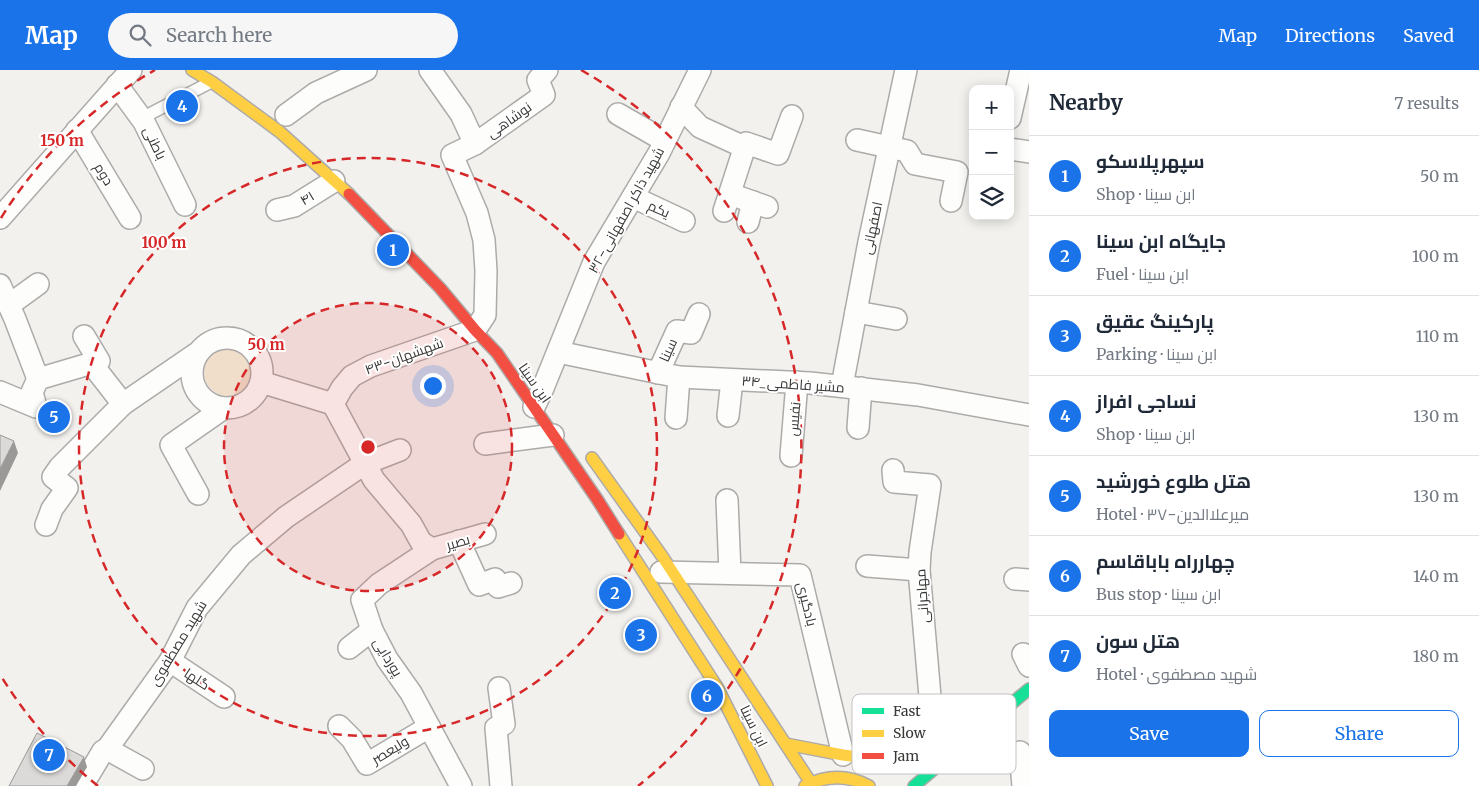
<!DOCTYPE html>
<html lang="en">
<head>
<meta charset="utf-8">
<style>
	:root { --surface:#fff; --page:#f6f6f7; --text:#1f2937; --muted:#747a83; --line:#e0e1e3; --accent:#1a73e8 }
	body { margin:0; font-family:Merriweather,Cairo,serif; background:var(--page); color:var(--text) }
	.controls { position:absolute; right:15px; top:15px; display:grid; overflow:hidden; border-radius:10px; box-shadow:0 2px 12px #0003 }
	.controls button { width:45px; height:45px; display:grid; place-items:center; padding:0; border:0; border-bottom:1px solid var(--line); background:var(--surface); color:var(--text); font:25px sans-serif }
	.you { position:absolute; left:432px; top:315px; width:18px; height:18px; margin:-12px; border:4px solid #fff; border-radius:50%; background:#1a73e8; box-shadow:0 0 0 8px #1a73e833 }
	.badge { display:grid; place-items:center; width:32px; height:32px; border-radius:50%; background:var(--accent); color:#fff; font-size:16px; font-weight:700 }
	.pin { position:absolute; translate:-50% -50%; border:2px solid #fff; box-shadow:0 1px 5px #0006 }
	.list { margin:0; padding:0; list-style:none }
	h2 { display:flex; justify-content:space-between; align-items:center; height:65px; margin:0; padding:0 20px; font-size:21px }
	h2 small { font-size:16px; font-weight:400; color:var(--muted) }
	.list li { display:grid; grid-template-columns:32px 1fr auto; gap:15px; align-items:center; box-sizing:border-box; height:80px; padding:0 20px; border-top:1px solid var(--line) }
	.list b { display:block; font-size:19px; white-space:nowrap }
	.list p { margin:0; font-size:16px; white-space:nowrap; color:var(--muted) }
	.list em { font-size:16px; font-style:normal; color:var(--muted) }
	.actions { display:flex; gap:10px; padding:15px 20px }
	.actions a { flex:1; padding:11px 0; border:1px solid var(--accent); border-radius:10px; text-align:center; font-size:18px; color:var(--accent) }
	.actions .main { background:var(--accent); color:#fff }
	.icon { flex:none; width:28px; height:28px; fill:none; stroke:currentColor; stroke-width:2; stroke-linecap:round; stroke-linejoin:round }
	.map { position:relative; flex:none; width:1029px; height:716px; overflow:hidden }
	header { display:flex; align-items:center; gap:30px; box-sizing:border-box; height:70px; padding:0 25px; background:var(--accent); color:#fff }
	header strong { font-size:24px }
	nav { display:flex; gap:28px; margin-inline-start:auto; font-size:18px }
	.search { width:350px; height:45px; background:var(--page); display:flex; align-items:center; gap:12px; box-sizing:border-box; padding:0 18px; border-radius:28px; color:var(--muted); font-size:19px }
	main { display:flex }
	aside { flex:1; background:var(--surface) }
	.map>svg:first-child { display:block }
	.green { fill:#f0decb }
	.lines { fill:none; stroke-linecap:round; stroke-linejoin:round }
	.lane-casing { stroke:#adaba9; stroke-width:14 }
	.street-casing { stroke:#adaba9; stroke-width:24 }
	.fast-casing { stroke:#adaba9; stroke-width:14 }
	.slow-casing { stroke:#adaba9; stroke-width:14 }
	.jam-casing { stroke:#adaba9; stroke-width:14 }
	.lane { stroke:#fdfdfc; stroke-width:11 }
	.street { stroke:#fdfdfc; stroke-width:21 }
	.fast { stroke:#16e098; stroke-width:11 }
	.slow { stroke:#ffcf43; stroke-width:11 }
	.jam { stroke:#f24e42; stroke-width:11 }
	.shaded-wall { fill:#9a9997 }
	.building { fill:#dcdad8; stroke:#9a9997 }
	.ring { fill:none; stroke:#d62828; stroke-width:2.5; stroke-dasharray:9 6 }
	.labels { text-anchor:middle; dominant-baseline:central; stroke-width:4; stroke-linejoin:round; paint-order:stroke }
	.street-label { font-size:14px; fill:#3a3836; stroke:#fff }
	.key { fill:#fff; stroke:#c4c3c3; stroke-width:1 }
	.key-label { font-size:14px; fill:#3a3836 }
	.centre { fill:#d62828; stroke:#fff; stroke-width:2.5 }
	.ring-label { font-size:15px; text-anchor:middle; font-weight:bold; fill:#d62828; stroke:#fff; stroke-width:4; stroke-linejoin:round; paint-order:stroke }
</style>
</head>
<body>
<header>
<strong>Map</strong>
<div class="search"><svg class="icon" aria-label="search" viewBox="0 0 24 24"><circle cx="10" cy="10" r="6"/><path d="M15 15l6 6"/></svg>Search here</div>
<nav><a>Map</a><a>Directions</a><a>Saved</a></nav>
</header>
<main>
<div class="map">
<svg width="1029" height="716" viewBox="0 0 1029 716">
	<rect width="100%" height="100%" fill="#f3f1ee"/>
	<!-- green -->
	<circle class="green" cx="228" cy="302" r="24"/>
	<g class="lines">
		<!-- lane casing -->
		<g class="lane-casing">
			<polyline id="lane" points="142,48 211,12"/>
		</g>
		<!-- street casing -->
		<g class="street-casing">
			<g id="street">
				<polyline points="430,0 461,44 475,74"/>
				<polyline points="117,15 144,52 185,135"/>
				<polyline points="681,37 700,57 744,77"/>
				<polyline points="618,44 665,71"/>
				<polyline points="286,45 316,23 366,0"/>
				<polyline points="1010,48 1021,0"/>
				<polyline points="77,60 130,148"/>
				<polyline points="857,70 907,81 915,94 957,102 951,131"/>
				<polyline points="1010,79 1029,82"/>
				<polyline points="730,124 767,137"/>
				<polyline points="633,127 684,151"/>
				<polyline points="277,140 294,136 334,111"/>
				<polyline points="724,141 746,73 778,84 792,46"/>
				<polyline points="0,148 131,0"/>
				<polyline points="748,152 753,132"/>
				<polyline points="0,215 15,249 38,309 99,291 84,266"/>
				<polyline points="9,235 38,214"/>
				<polyline points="856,242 896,249"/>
				<circle cx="227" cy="303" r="35"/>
				<polyline points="558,282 679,307 810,313 918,325 1029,345"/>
				<polyline points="91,293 123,334"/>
				<polyline points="658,303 677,261 691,263 699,244"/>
				<polyline points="261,312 333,334 342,318 352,306 371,296 475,260 485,245 486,201 484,170 477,143 452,85 475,74 544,25 538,10 547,0"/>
				<polyline points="842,316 869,172 906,0"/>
				<polyline points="0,322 36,337 32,322 38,309"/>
				<polyline points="333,334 374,410 411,454 421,472 432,479"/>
				<polyline points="534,337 543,318 594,192 659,83 700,0"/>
				<polyline points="728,346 732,310"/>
				<polyline points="676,348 679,307"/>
				<polyline points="858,358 861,318"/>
				<polyline points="485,374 553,365"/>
				<polyline points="791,386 797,312"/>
				<polyline points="893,400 894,412 930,415 920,482 919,500 935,684"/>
				<polyline points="198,424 171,375 224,338"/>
				<polyline points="727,430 730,503"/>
				<polyline points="46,455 52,439 67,418 53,407 60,397 123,334 196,284"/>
				<polyline points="459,471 479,515 495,509 498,517 511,513"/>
				<polyline points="867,496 919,500"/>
				<polyline points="661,502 800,505 843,685"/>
				<polyline points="1015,509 1029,510"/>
				<polyline points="349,578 372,560"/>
				<polyline points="1023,584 1029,596"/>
				<polyline points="170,591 224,627"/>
				<polyline points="499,618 504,654 496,658 501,716"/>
				<polyline points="339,656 352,669 367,694 429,657"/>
				<polyline points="107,679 143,699"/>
				<polyline points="1020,682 1023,716"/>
				<polyline points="82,716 103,681 107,679 170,591 197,538 241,485 286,447 364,394 400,380"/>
				<polyline points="461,716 411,623 387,589 372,560 362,530 379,514 432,479 485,464"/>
			</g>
		</g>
		<!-- fast casing -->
		<g class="fast-casing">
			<polyline id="fast" points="914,716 1029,619"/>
		</g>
		<!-- slow casing -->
		<g class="slow-casing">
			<g id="slow">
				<polyline points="192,0 212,12 280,62 349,124"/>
				<polyline points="592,388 662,486 811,713"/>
				<polyline points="619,464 717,617 767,716"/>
				<polyline points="786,674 843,685 883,690 935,684 963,672"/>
				<path d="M805,716C826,705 848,705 869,716"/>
			</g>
		</g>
		<!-- jam casing -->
		<g class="jam-casing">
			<polyline id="jam" points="349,124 440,218 475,260 497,283 597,429 619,464"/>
		</g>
		<!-- lane -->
		<use href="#lane" class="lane"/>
		<!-- street -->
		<use href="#street" class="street"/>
		<!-- fast -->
		<use href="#fast" class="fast"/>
		<!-- slow -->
		<use href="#slow" class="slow"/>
		<!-- jam -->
		<use href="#jam" class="jam"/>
	</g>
	<!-- shaded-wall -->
	<g class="shaded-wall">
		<polygon points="14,371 18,383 0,421 0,399"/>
		<polygon points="84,687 87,697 76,716 67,716"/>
	</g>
	<!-- building -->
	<g class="building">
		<polygon points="0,365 14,371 0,399"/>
		<polygon points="37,663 84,687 67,716 9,716"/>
	</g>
	<!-- distance rings -->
	<circle cx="368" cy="377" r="144" fill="#d62828" fill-opacity=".12"/>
	<g class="ring">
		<circle cx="368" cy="377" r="144"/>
		<circle cx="368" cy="377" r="289"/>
		<path d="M98 716A433 433 0 0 1 1 606M1 148A433 433 0 0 1 155 0M581 0A433 433 0 0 1 638 716"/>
	</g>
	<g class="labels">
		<!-- street labels -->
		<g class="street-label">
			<text transform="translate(509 50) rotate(-35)">نوشاهی</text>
			<text transform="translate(155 73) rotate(64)">باطنی</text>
			<text transform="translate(104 104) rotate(59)">دوم</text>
			<text transform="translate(307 128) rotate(-31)">۴۱</text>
			<text transform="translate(659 139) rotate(24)">یکم</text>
			<text transform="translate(626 140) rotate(-61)">۳۲-شهید ذاکر اصفهانی</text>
			<text transform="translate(872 158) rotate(-78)">اصفهانی</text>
			<text transform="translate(668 280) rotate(-66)">سینا</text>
			<text transform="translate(404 286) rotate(-20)">۴۳-شهشهان</text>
			<text transform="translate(535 313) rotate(55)">ابن سینا</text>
			<text transform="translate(793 314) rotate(4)">۳۴_مشیر فاطمی</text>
			<text transform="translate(794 349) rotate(-85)">نفیس</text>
			<text transform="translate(458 472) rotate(-16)">بصیر</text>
			<text transform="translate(922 526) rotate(-94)">مهاجرانی</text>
			<text transform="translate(807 534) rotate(76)">بادگیری</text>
			<text transform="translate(178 573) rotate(-59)">شهید مصطفوی</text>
			<text transform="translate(388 587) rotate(59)">پوردایی</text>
			<text transform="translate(197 609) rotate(33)">گلها</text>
			<text transform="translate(754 656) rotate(64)">ابن سینا</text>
			<text transform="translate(390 680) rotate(-31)">ولیعصر</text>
		</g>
	</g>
	<!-- legend -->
	<rect x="852" y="624" width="164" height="80" rx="8" class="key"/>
	<rect x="862" y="638" width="22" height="6" fill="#16e098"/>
	<rect x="862" y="660" width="22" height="7" fill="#ffcf43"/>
	<rect x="862" y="683" width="22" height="6" fill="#f24e42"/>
	<g class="key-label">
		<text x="893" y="646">Fast</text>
		<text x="893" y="668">Slow</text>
		<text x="893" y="691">Jam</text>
	</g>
	<circle cx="368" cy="377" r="8" class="centre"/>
	<g class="ring-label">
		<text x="62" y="76">150 m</text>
		<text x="164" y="178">100 m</text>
		<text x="266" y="280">50 m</text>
	</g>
</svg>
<div class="controls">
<button>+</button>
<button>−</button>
<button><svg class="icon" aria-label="layers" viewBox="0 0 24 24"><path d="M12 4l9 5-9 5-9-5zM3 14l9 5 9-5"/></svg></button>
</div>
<div class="you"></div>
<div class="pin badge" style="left:393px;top:180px">1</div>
<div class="pin badge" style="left:615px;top:523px">2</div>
<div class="pin badge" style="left:641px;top:565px">3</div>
<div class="pin badge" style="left:182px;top:36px">4</div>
<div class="pin badge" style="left:54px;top:347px">5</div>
<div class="pin badge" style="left:707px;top:626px">6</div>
<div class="pin badge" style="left:49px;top:685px">7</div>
</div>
<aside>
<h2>Nearby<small>7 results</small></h2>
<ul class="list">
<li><span class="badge">1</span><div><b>سپهرپلاسکو</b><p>Shop · ابن سینا</p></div><em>50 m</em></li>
<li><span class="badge">2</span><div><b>جایگاه ابن سینا</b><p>Fuel · ابن سینا</p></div><em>100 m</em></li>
<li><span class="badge">3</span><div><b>پارکینگ عقیق</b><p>Parking · ابن سینا</p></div><em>110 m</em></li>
<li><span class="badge">4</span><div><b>نساجی افراز</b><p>Shop · ابن سینا</p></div><em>130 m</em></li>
<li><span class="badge">5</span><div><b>هتل طلوع خورشید</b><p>Hotel · ۳۷-میرعلاالدین</p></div><em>130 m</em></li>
<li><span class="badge">6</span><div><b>چهارراه باباقاسم</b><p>Bus stop · ابن سینا</p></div><em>140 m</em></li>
<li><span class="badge">7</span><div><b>هتل سون</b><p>Hotel · شهید مصطفوی</p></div><em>180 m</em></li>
</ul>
<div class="actions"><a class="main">Save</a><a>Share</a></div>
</aside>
</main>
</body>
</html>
